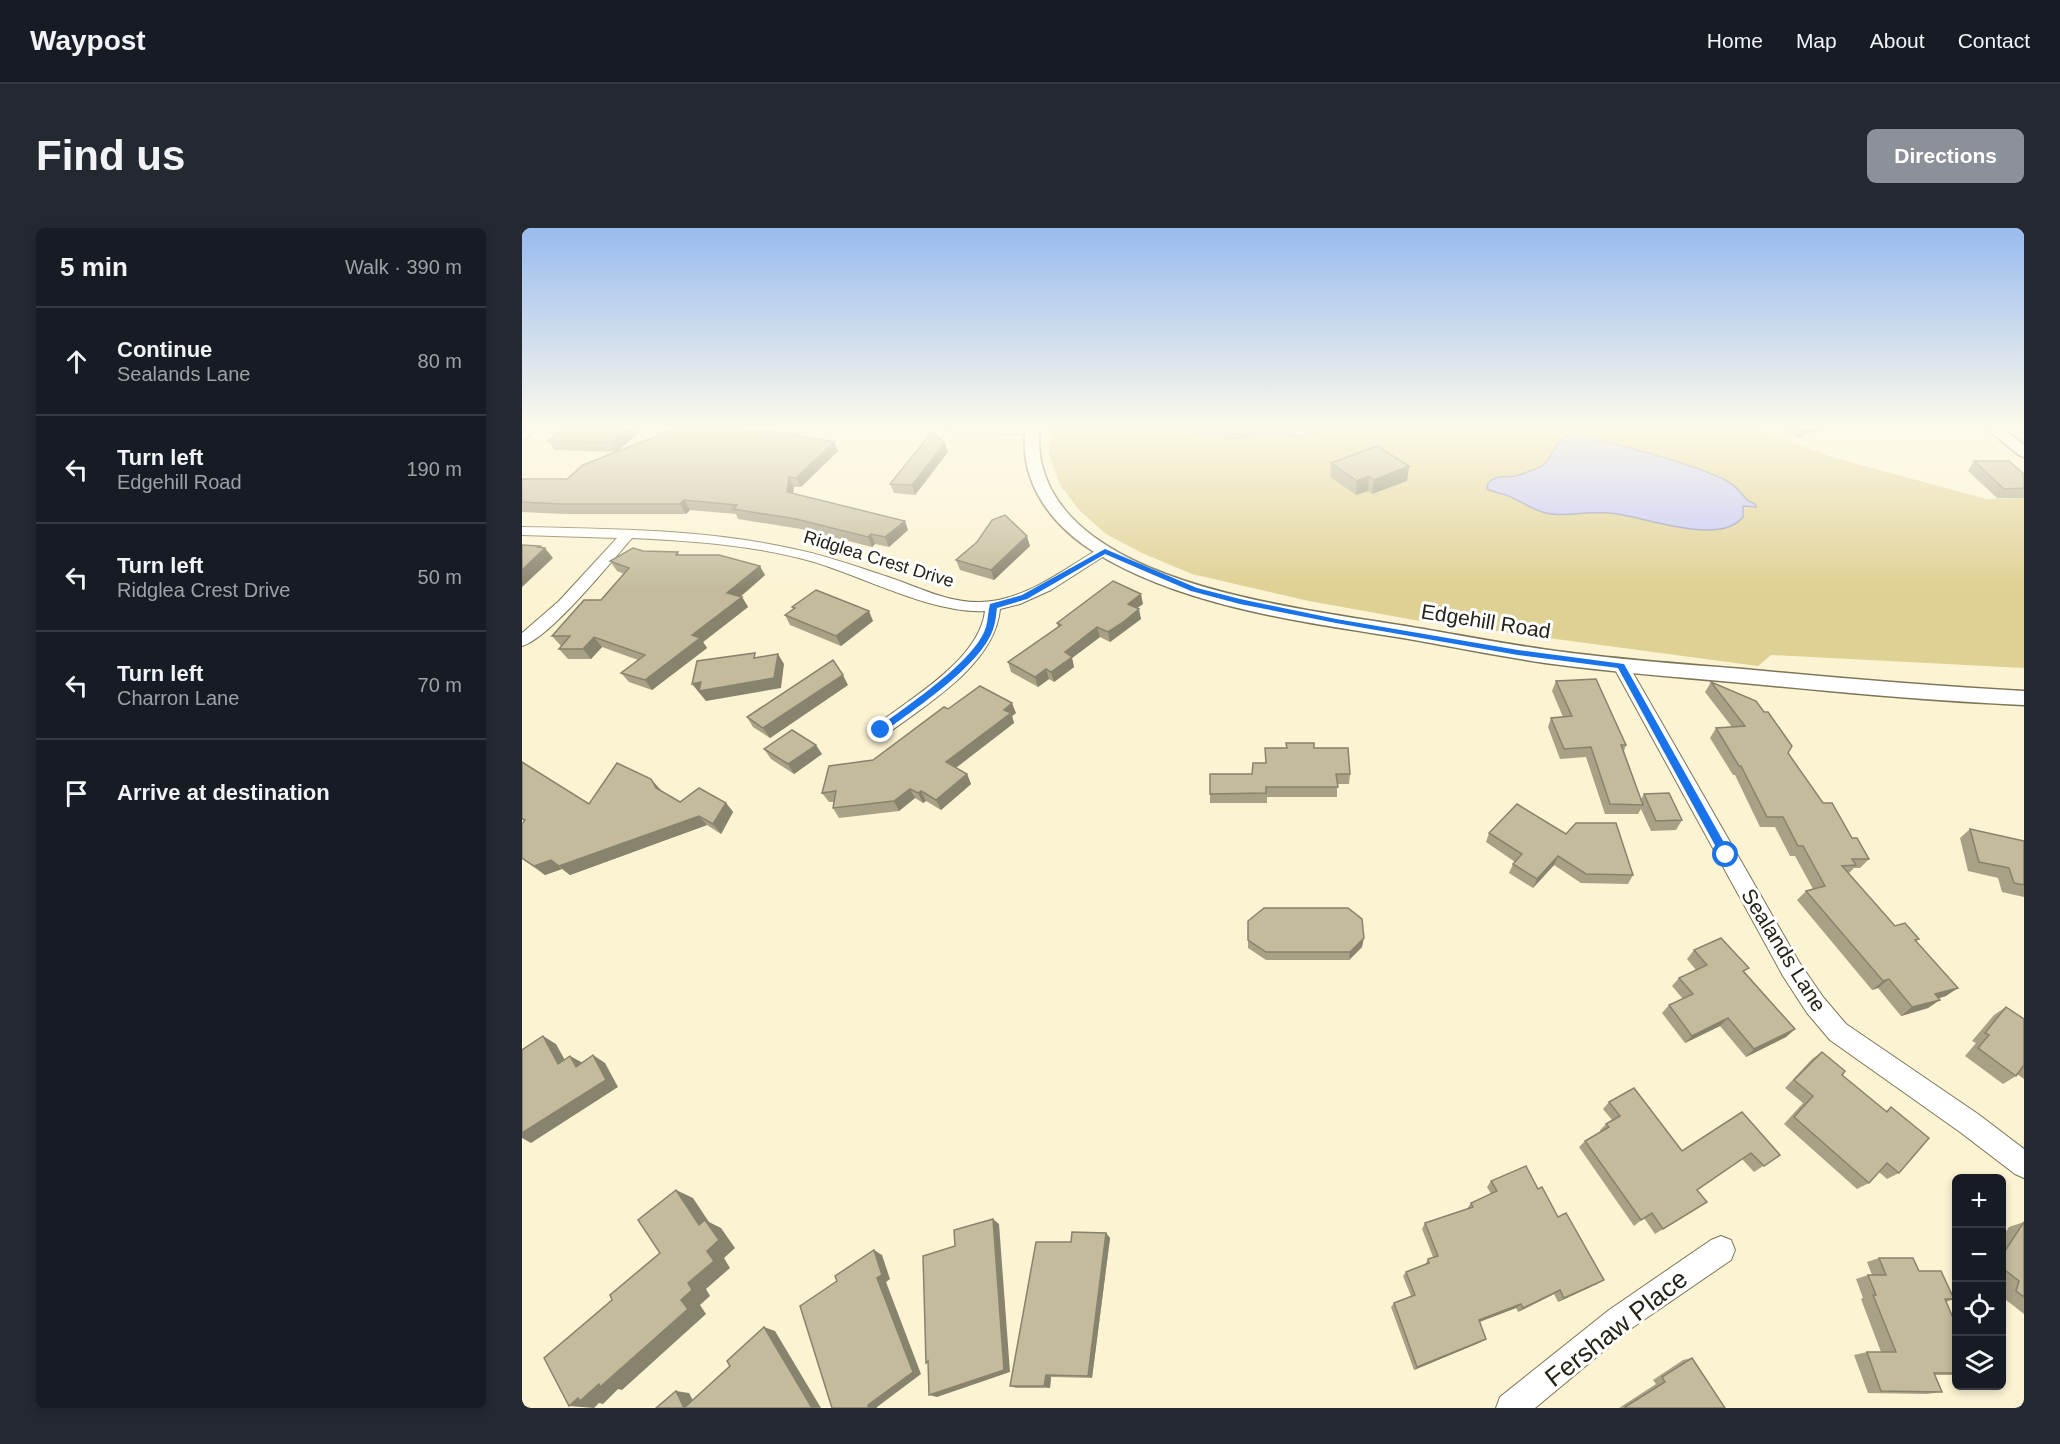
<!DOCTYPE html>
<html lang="en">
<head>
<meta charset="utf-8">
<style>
	:root { --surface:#171b24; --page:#242831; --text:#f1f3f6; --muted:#9ea1a6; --line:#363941; --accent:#8c9099 }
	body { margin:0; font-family:Arial,sans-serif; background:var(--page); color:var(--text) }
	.controls { position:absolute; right:18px; bottom:18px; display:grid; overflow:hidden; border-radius:9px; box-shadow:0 3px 9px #0003 }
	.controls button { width:54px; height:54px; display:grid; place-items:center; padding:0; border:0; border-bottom:2px solid var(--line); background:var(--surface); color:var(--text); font:30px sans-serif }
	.stop { position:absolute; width:18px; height:18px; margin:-14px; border:4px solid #1a73e8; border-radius:50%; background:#fff }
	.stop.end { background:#1a73e8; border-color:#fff; box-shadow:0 2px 6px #0008 }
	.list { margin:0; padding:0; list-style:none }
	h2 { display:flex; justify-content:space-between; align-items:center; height:78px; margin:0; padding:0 24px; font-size:26px }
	h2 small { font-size:20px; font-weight:400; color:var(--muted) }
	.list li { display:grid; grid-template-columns:39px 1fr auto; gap:18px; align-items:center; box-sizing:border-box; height:108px; padding:0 24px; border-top:2px solid var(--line) }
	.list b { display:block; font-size:22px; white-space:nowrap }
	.list p { margin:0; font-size:20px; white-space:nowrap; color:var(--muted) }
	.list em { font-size:20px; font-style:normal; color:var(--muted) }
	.icon { flex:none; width:33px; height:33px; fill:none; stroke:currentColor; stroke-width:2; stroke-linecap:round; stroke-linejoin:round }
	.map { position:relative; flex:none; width:1502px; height:1180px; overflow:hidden; border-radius:9px }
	header { display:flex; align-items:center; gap:36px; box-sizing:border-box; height:84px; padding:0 30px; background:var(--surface); border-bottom:2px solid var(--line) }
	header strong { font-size:28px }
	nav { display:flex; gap:33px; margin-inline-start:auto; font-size:21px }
	.intro { display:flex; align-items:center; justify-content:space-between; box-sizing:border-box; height:144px; padding:0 36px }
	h1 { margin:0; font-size:42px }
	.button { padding:15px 27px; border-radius:9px; background:var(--accent); color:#fff; font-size:21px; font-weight:700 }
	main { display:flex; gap:36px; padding:0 36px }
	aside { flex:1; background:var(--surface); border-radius:9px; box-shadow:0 3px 9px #0003 }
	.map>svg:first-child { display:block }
	.green { fill:#dfd093 }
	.water { fill:#c1c5fb; stroke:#9294b7; stroke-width:1.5 }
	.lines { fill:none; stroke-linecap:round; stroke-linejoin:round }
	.minor-casing { stroke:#7c7557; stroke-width:2 }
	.tertiary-casing { stroke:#7c7557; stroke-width:3 }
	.minor { fill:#fff; fill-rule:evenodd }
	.tertiary { fill:#fff; fill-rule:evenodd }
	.wall { fill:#a8a186 }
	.shaded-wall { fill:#88836d }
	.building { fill:#c3bb9c; stroke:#88836d; stroke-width:1.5 }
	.route { fill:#1a73e8 }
	.labels { text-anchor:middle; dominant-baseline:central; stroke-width:6; stroke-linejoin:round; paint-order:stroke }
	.far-street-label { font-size:18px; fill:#262317; stroke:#fff }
	.street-label { font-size:21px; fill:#262317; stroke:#fff }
	.near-street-label { font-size:26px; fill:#262317; stroke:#fff }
</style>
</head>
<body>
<header>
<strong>Waypost</strong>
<nav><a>Home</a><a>Map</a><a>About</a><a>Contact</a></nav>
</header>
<div class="intro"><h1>Find us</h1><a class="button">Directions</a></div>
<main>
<aside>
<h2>5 min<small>Walk · 390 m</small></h2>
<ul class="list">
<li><svg class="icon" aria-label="ahead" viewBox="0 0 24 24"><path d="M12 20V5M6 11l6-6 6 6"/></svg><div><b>Continue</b><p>Sealands Lane</p></div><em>80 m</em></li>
<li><svg class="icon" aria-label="left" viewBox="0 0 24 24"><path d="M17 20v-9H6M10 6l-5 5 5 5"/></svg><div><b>Turn left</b><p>Edgehill Road</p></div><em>190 m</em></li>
<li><svg class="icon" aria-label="left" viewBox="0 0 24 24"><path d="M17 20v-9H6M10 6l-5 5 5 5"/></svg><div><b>Turn left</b><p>Ridglea Crest Drive</p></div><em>50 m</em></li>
<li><svg class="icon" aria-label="left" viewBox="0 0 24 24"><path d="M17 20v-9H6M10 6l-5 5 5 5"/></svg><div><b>Turn left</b><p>Charron Lane</p></div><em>70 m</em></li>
<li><svg class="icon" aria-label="arrive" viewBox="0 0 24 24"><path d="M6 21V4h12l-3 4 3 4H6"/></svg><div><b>Arrive at destination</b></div></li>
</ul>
</aside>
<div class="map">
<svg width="1502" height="1180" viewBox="0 0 1502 1180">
	<rect width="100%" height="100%" fill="#fbf3d2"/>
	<!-- green -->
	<polygon class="green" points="529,198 1225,198 1310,229 1464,271 1502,270 1502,440 1249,427 1236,438 898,393 787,373 670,346 620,325 584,306 557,282 538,257 527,226"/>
	<!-- water -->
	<g class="water">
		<path d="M752,198H800L790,206L781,208L754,207L711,210L671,204C683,198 692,204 704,206C721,208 738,207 752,198Z"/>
		<path d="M1044,208C1072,207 1180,239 1205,253C1214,258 1219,264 1225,272L1233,276L1234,279L1221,278V289C1197,319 1121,288 1088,285C1067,282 1045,290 1024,285C1013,283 1002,275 991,270C983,266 974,265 965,261L966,255C976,246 981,250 993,248C998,247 1011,242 1016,240C1030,234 1031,216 1044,208Z"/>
	</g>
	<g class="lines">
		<!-- minor casing -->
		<g class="minor-casing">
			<g id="minor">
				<polygon points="3,198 16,198 4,211 0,212 0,201"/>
				<polygon points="414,198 510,198 516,202 510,206 437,205"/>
				<path d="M0,299C91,301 182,301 272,321C306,328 339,340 372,351C400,361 428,375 459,374C503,373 542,341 578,320H588L590,323L529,362L498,376L478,381C473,436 405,476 365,506L359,508L353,506L350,502L353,498C389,470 457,432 463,383C411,386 342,349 292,334C233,317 171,313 110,310C89,334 27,411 0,418V405L37,373L95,310L0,307Z"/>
				<polygon points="1099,433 1105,434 1107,438 1277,734 1301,769 1324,796 1456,886 1502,921 1502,950 1493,946 1438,904 1308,812 1285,785 1261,748 1091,438 1093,434"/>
				<polygon points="1199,1008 1209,1012 1213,1022 1209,1032 1107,1102 1013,1180 974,1180 978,1169 1087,1082 1189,1012"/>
			</g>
		</g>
		<!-- tertiary casing -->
		<g class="tertiary-casing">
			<g id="tertiary">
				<path d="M504,198H518C512,244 535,282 572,309C648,365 785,382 877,397C927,405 976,415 1027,422C1091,431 1156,436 1221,441C1315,450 1408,458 1502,463V477C1408,473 1315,464 1221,455C1155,449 1089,444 1023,435C975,428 928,418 881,410C781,394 662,379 574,325C529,298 495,252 504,198Z"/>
				<polygon points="1461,198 1478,198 1502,217 1502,229 1497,227"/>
			</g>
		</g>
		<!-- minor -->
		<use href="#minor" class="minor"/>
		<!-- tertiary -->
		<use href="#tertiary" class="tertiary"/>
	</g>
	<!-- wall -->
	<g class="wall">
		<polygon points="44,198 112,198 116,205 96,223 189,203 316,223 279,259 272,259 271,265 386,302 367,319 353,316 350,319 279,301 216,291 214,286 168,282 164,286 43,286 0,284 0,251 45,251 95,224 33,222 26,213"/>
		<polygon points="1253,198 1303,198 1302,200 1276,210"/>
		<polygon points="1402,198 1434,198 1432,202 1404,200"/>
		<polygon points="426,224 393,267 372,265 368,256"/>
		<polygon points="1452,233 1502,246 1502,270 1475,270 1446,243"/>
		<polygon points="809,235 887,238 885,253 850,266 846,263 834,267 808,249"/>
		<polygon points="455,314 508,318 472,352 438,342 434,332"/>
		<polygon points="121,323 156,324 157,327 243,347 218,369 220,369 226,379 181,414 185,420 130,462 107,454 99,445 116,432 80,419 69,431 46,431 37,421 40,418 39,418 30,408 79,372 102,346 95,343 88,333"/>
		<polygon points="621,376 615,380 619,391 588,414 578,409 550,430 552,439 532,454 527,451 516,459 489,444 486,434 536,400 535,395"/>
		<polygon points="270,379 351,393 319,418 268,397 263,387 271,381"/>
		<polygon points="1034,453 1104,517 1102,523 1119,571 1122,566 1160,592 1154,602 1129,603 1119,581 1116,586 1083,586 1064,529 1038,531 1026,499 1029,490 1041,489 1030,463"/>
		<polygon points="1189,454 1266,525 1301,575 1347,631 1338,640 1332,640 1327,645 1373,698 1397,711 1394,713 1424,768 1417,770 1406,780 1379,788 1356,760 1350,762 1275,672 1284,663 1291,661 1273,628 1268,628 1253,599 1238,599 1213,547 1211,547 1188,510 1194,500 1210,499 1183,464"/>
		<polygon points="326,457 248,510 231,499 225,489"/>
		<polygon points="426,481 494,485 490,488 492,495 434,540 445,546 449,556 419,582 404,573 401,575 393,570 377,583 317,590 311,580 312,574 307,574 300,565 351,532"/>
		<polygon points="792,520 828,546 827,556 815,556 815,569 745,569 745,575 688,575 688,566 730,546 744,535"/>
		<polygon points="242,521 300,526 272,546 249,531"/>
		<polygon points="0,534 67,576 138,561 139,563 158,574 204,575 211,584 199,606 185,597 48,647 40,641 23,647 0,631 0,596 2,593 0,592"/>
		<polygon points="1448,601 1502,613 1502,669 1480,664 1476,650 1446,643 1438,610"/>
		<polygon points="967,605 1044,606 1111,647 1106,656 1059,655 1032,637 1011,660 987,645 991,636 993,634 964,614"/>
		<polygon points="726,712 840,719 827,732 744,732 726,720"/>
		<polygon points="1172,722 1223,744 1273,801 1264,809 1224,829 1198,798 1163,815 1140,785 1147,777 1161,771 1150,758 1157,750 1174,742 1165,731"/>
		<polygon points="1484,779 1502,791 1502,851 1495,846 1494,848 1481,856 1443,828 1454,815 1450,813 1472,787"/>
		<polygon points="1300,824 1320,847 1364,883 1369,879 1377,945 1365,951 1357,944 1347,955 1335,961 1262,896 1281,875 1263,860 1290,831"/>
		<polygon points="1087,874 1160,923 1220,884 1258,927 1232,944 1220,931 1175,962 1185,974 1133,1006 1122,990 1112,998 1057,919 1063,913 1079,904 1078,902 1084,896 1090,892 1081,881"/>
		<polygon points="969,953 1016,961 1082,1052 1075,1056 1036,1074 1032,1066 996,1084 994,1080 957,1094 964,1111 959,1114 892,1142 869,1079 872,1075 889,1068 881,1048 884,1044 903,1037 906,1031 911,1029 900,1001 903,995 945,981 949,975 969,966 965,959"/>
		<polygon points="1502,994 1502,1086 1479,1068 1479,1063 1482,1057 1479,1056 1479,1011 1487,999"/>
		<polygon points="584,1005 588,1010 570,1150 529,1149 528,1160 494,1160 488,1158 549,1014"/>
		<polygon points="1357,1030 1397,1043 1432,1071 1424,1074 1434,1097 1434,1147 1413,1147 1420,1164 1405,1166 1346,1165 1332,1127 1345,1124 1359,1124 1339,1071 1341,1070 1334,1051 1346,1047 1350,1047 1345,1034"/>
		<polygon points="1170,1130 1203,1180 1097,1180 1134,1156 1131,1152 1161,1132"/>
	</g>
	<!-- shaded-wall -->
	<g class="shaded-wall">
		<polygon points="108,198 112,198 116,205 95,224 89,214"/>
		<polygon points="1287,198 1303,198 1302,200 1276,210 1281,201"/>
		<polygon points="312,214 316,223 279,259 274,250"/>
		<polygon points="423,215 426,224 393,267 390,257"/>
		<polygon points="887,238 885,253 850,266 852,252"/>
		<polygon points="847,248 846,263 834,267 835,253"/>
		<polygon points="267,249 272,259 270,273 265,264"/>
		<polygon points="162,272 168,282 164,286 158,276"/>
		<polygon points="383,293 386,302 367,319 363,309"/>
		<polygon points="349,306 353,316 350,319 346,309"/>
		<polygon points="505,308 508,318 472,352 469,342"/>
		<polygon points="18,318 21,322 23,320 31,330 0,359 0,342"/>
		<polygon points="238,338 243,347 211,375 205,365"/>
		<polygon points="619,366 621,376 607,386 606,376"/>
		<polygon points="220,369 226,379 181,414 185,420 130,462 123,452 170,407"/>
		<polygon points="617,381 619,391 588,414 586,404"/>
		<polygon points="347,383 351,393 319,418 314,408"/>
		<polygon points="575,399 578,409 550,430 552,439 532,454 529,444 543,424"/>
		<polygon points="72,409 80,419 69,431 61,421"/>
		<polygon points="256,426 262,436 259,460 184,473 170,456"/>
		<polygon points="524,441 527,451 516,459 513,449"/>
		<polygon points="321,447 326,457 248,510 241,500"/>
		<polygon points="490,475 494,485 490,488 492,495 428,544 424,534"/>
		<polygon points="294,517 300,526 272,546 266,536"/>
		<polygon points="445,546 449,556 419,582 414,572"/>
		<polygon points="129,551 138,561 143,570 134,560"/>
		<polygon points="388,561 393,570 377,583 372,573"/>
		<polygon points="399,563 404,573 401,575 396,565"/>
		<polygon points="204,575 211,584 199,606 191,596"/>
		<polygon points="177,588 185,597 48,647 37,638"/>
		<polygon points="1036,628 1032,637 1011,660 1015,651"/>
		<polygon points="29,632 40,641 23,647 12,638"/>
		<polygon points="842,710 840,719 827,732 828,724"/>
		<polygon points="1367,751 1356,760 1350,762 1361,753"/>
		<polygon points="1436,760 1424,768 1402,775 1413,766"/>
		<polygon points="1418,772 1406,780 1379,788 1390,779"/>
		<polygon points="1206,790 1198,798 1163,815 1170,808"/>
		<polygon points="1273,801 1264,809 1224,829 1232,821"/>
		<polygon points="21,808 34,816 49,843 36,836"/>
		<polygon points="71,827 83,835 96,859 9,915 0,910 0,905"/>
		<polygon points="48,828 61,835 54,839"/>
		<polygon points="154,962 171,970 187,994 199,1000 213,1020 202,1030 208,1040 184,1061 188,1068 178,1077 184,1086 100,1162 96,1161 81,1176 77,1175 72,1180 47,1178 159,1072 166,1055 185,1023 177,997"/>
		<polygon points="471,991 477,996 488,1144 415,1169 407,1167"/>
		<polygon points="584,1005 588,1010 570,1150 566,1148"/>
		<polygon points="352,1022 360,1027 368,1051 364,1054 399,1146 355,1179 355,1180 347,1180 346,1177"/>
		<polygon points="1082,1052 1075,1056 1036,1074 1042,1070"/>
		<polygon points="1038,1062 1032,1066 996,1084 1001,1080"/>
		<polygon points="999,1076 994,1080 952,1096 957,1092"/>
		<polygon points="242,1099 253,1103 299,1180 290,1180"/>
		<polygon points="964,1111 959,1114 892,1142 895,1139"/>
		<polygon points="524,1147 529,1149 528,1160 522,1158"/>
		<polygon points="154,1163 167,1165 175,1180 162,1180"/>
	</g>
	<!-- building -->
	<g class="building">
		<polygon points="44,198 108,198 89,214 26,213"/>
		<polygon points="160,198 181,198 189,203 194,201 256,204 312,214 274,250 267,249 265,264 383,293 363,309 349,306 346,309 274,291 211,281 215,277 162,272 158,276 36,276 0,274 0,251 45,251 61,237"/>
		<polygon points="1276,198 1287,198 1281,201"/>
		<polygon points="410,204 423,215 390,257 368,256"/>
		<polygon points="855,218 887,238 852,252 847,248 835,253 809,235"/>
		<polygon points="1452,233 1487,233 1502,246 1502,260 1482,261"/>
		<polygon points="483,287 505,308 469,342 434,332 455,314 470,292"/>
		<polygon points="0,317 18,318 16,319 23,320 0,342"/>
		<polygon points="111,320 121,323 156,324 154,327 197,327 238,338 205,365 220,369 170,407 178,410 123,452 99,445 123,427 72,409 61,421 37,421 48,408 30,408 62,372 79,372 107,340 88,333"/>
		<polygon points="591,353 619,366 606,376 617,381 600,395 586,404 575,399 543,424 550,429 529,444 524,441 513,449 486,434 539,397 535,395"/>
		<polygon points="294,362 347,383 314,408 263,387 273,380 270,379"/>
		<polygon points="233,425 232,430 256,426 252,450 177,463 179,454 170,456 175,433"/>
		<polygon points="311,432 321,447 241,500 225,489"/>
		<polygon points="1074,451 1104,517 1099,517 1121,577 1088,576 1069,519 1042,521 1029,490 1050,488 1034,453"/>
		<polygon points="1189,454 1234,473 1242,484 1246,484 1270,518 1266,525 1301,575 1310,575 1330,610 1335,610 1347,631 1330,631 1334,637 1320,638 1373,698 1383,695 1397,711 1393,712 1436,760 1413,766 1418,772 1390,779 1367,751 1361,753 1284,663 1303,658 1281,618 1276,618 1261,589 1245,589 1219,538 1217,538 1194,500 1223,498"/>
		<polygon points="458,458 490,475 482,482 489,485 424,534 445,546 414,572 399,563 396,565 388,561 372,573 311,580 314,563 300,565 307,538 351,532 422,479 426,481"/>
		<polygon points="270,502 294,517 266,536 242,521"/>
		<polygon points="764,515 792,515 792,520 826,520 828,546 814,546 816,559 744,559 744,565 688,566 688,546 730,546 731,535 744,535 743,520 765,520"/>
		<polygon points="0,534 67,576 95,535 129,551 134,560 158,574 177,560 204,575 191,596 177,588 37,638 29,632 12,638 0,630 0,596 3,592 0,590"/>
		<polygon points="1147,565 1160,592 1134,593 1122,566"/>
		<polygon points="995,576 1044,606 1054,595 1094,595 1111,647 1064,646 1036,628 1015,651 991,636 1000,626 967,605"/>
		<polygon points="1448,601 1502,613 1502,657 1492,655 1487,640 1457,634"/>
		<polygon points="742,680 826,680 840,691 842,710 828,724 744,724 726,712 726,693"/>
		<polygon points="1199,710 1227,740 1221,743 1273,801 1232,821 1206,790 1170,808 1147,777 1171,766 1157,750 1185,737 1172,722"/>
		<polygon points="1484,779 1502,791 1502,837 1494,848 1456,820 1467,807 1463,805"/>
		<polygon points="21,808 36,836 48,828 54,839 71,827 84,852 0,905 0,822"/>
		<polygon points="1300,824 1323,843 1320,847 1365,884 1369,879 1407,910 1377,945 1365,935 1347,955 1272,889 1291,868 1272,852"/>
		<polygon points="1112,860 1160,923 1220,884 1258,927 1242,938 1229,925 1175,962 1185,974 1141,1001 1130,985 1119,992 1063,913 1087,899 1084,896 1098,888 1087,874"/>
		<polygon points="1004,938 1016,961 1020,959 1036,989 1044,985 1082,1052 1042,1070 1038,1062 1001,1080 999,1076 957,1092 964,1111 895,1139 872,1075 893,1067 884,1044 907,1035 906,1031 916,1028 903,995 951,979 949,975 975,963 969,953"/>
		<polygon points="154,962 177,997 183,992 197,1012 185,1023 192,1033 166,1055 170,1062 159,1072 166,1081 78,1159 77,1156 58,1173 56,1170 47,1178 22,1130 90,1072 88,1067 138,1025 116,992"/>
		<polygon points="471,991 482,1142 407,1167 406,1133 404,1135 401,1028 433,1018 432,1002"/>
		<polygon points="1502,994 1502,1069 1494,1063 1497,1053 1479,1039 1479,1029"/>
		<polygon points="550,1004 584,1005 566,1148 524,1147 522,1158 488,1158 514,1014 549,1014"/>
		<polygon points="352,1022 360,1047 355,1050 391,1144 346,1177 347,1180 310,1180 278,1078 315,1053 313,1048"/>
		<polygon points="1357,1030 1391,1030 1397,1043 1419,1043 1432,1071 1423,1071 1434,1097 1434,1145 1412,1145 1420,1164 1359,1163 1345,1124 1374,1124 1351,1067 1354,1067 1346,1047 1364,1047"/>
		<polygon points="242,1099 290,1180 134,1180 154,1163 162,1180 208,1138 205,1133"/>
		<polygon points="1170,1130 1203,1180 1104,1180 1103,1179 1143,1154 1140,1149"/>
	</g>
	<!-- sky -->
	<linearGradient id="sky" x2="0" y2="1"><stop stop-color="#98bbf0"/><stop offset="0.55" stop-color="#fdfaeb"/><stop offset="1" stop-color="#fdfaeb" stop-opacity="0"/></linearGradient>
	<rect width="1502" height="363" fill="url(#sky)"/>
	<!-- route -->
	<path class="route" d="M583,321L675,360L718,371L814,391L996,422L1102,436L1209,627L1204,631L1200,630L1096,440L996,427L814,395L718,376L669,363L583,326L505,371L475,380C474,386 474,392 472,398C463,435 392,481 362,504H356V500C385,477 453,434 464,399C466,392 466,384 468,376L500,367Z"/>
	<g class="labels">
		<!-- far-street labels -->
		<g class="far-street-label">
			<text transform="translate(357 331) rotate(17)">Ridglea Crest Drive</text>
		</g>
		<!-- street labels -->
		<g class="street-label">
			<text transform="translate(964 393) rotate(9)">Edgehill Road</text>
			<text transform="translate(1262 722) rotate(58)">Sealands Lane</text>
		</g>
		<!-- near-street labels -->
		<g class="near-street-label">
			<text transform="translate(1094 1100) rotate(-38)">Fershaw Place</text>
		</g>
	</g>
</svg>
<div class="controls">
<button>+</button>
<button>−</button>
<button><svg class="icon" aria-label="locate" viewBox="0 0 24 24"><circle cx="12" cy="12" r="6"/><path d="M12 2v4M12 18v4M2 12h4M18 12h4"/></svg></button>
<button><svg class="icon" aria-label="layers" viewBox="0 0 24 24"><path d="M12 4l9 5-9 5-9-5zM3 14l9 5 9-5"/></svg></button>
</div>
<div class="stop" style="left:1204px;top:627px"></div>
<div class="stop end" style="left:359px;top:502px"></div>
</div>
</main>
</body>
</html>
